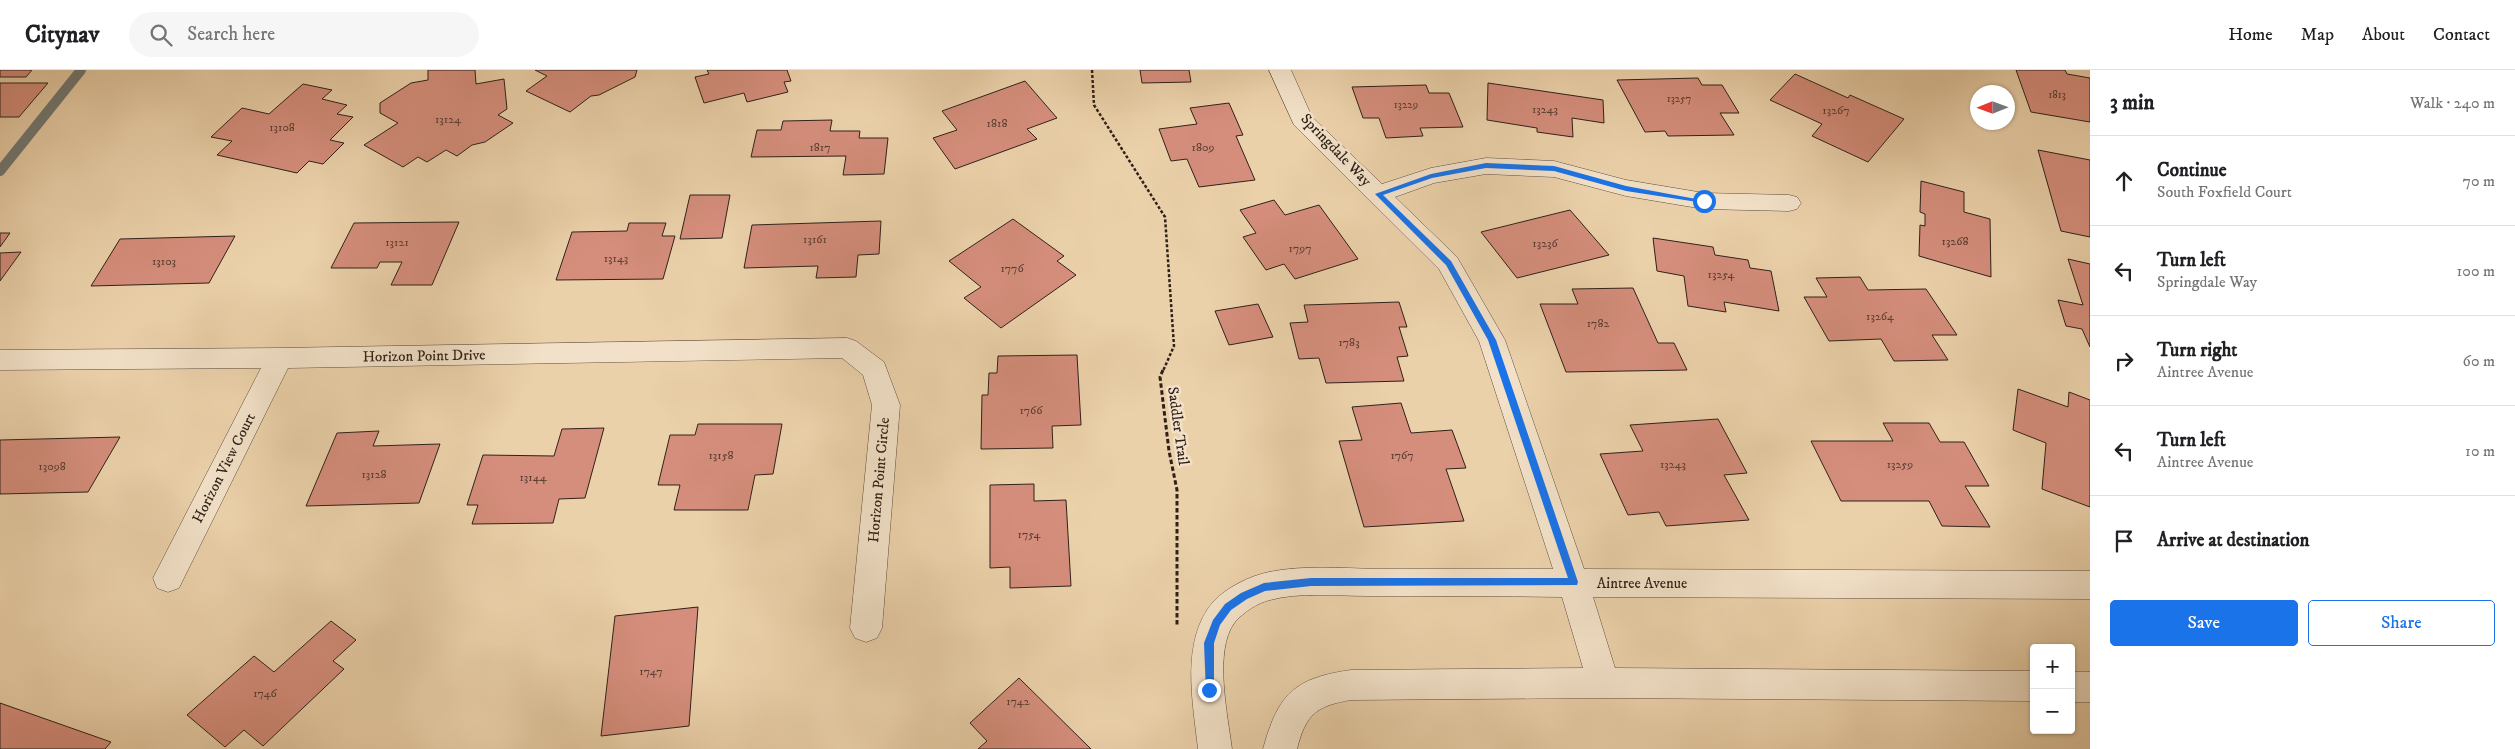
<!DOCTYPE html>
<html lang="en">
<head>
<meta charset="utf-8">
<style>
	:root { --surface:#fff; --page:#f6f6f6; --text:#202124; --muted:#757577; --line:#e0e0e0; --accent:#1a73e8 }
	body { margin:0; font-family:"IM FELL DW Pica",serif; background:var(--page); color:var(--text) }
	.controls { position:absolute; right:15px; bottom:15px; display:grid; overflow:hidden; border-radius:5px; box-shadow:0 1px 4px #0004 }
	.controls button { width:45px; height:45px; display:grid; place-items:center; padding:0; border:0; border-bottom:1px solid var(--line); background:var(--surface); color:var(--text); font:25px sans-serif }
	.compass { position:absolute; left:1970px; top:15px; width:45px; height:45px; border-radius:50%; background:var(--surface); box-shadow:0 1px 4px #0004; rotate:269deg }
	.stop { position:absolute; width:15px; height:15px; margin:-11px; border:4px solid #1a73e8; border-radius:50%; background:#fff }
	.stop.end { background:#1a73e8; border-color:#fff; box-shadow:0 1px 5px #0008 }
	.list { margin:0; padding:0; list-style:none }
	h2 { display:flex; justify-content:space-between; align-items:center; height:65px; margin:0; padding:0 20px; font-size:21px }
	h2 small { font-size:16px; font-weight:400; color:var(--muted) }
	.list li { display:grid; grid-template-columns:32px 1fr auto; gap:15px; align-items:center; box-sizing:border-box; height:90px; padding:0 20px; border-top:1px solid var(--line) }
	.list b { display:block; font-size:19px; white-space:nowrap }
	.list p { margin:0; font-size:16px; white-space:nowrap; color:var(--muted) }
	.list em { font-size:16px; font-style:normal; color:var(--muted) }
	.actions { display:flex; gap:10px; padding:15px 20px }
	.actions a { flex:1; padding:11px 0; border:1px solid var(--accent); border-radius:5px; text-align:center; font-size:18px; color:var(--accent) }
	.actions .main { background:var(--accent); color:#fff }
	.icon { flex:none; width:28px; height:28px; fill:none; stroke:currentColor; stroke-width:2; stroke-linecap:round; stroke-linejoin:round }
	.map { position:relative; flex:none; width:2090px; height:679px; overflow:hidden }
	header { display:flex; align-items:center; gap:30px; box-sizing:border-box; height:70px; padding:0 25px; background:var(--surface); border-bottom:1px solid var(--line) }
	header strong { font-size:24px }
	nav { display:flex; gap:28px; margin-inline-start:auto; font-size:18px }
	.search { width:350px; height:45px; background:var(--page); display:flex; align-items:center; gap:12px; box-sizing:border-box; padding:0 18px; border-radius:28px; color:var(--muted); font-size:19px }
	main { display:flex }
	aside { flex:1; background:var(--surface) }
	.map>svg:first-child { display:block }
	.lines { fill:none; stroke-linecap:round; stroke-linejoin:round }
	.stream { stroke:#717976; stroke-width:10 }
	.building { fill:#d58e7c; stroke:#2f2119 }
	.minor-casing { stroke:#5e4d3d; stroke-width:1 }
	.path-far1 { stroke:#2f2119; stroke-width:2.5; stroke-dasharray:3 2; stroke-linecap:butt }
	.path { stroke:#2f2119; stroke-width:3; stroke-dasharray:4.5 2.5; stroke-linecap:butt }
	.minor { fill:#f2e1c8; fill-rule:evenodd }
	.route { fill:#1a73e8 }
	.labels { text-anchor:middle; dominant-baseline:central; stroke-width:5; stroke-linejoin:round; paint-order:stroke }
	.far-number-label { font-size:11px; fill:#583c32 }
	.number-label { font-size:12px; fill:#583c32 }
	.street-label { font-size:15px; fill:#2f2119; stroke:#f2e1c8 }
</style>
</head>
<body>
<header>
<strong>Citynav</strong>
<div class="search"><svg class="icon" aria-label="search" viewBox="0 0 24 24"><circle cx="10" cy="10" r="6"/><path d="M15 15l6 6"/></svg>Search here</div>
<nav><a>Home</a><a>Map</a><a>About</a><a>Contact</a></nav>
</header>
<main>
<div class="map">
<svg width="2090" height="679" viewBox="0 0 2090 679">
	<rect width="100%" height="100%" fill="#ebd1aa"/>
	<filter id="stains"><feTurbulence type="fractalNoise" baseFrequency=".004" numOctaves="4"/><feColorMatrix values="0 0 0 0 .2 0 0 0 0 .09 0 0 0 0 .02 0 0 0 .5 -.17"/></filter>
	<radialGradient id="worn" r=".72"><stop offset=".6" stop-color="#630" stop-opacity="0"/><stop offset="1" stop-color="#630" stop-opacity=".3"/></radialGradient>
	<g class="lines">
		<!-- stream -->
		<polyline class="stream" points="0,101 81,0"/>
	</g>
	<!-- building -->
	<g class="building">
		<polygon points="0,0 32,0 26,7 0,7"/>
		<polygon points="428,0 475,0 476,14 504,9 507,39 498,45 513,53 485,72 472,75 457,86 446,80 427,92 418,87 403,97 364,75 398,53 380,43 380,33 411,13 428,10"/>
		<polygon points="535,0 637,0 635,7 599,25 591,26 570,42 526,21 547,6"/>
		<polygon points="707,0 787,0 791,11 784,12 788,22 747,32 744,23 704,33 695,7 709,4"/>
		<polygon points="1140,0 1189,0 1191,12 1142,13"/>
		<polygon points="2016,0 2065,0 2067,4 2090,8 2090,52 2031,42"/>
		<polygon points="1795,4 1848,28 1850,25 1904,49 1868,92 1812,66 1822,54 1770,30"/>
		<polygon points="1698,8 1702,15 1722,15 1739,43 1720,43 1734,65 1668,66 1665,61 1645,62 1617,10"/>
		<polygon points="1025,11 1057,48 1027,59 1037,69 955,99 933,68 957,60 942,41"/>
		<polygon points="0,13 48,13 19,47 0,47"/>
		<polygon points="1488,13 1603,30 1604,53 1572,48 1573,67 1537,62 1537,58 1487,50"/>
		<polygon points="303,14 332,20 322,29 347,35 337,44 353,47 330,70 344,73 323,94 309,91 297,103 217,85 232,71 211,67 242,38 269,44"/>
		<polygon points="1426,15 1429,23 1449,23 1463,57 1420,58 1423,66 1386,68 1379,48 1363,48 1352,17"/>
		<polygon points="1229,33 1243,65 1236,66 1255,110 1199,117 1187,89 1171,91 1159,59 1197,54 1190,38"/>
		<polygon points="832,50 830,61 860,61 859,68 888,68 884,104 843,105 846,86 751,87 757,60 781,60 783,51"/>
		<polygon points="2038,80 2090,90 2090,167 2061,161"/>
		<polygon points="1921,111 1964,122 1964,142 1990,149 1991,207 1919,186 1920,155 1925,156 1925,144 1920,142"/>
		<polygon points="690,125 730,125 722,168 680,169"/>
		<polygon points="1274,130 1285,145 1319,135 1358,189 1295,209 1284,194 1266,200 1243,167 1256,163 1240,140"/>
		<polygon points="1570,140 1609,185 1517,208 1481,162"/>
		<polygon points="1013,149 1064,186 1057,191 1076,205 1001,258 964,228 981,217 949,191"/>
		<polygon points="881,151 879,184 858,185 856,207 816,208 818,196 744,198 752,155"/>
		<polygon points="459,152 432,215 391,215 402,192 380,192 377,198 331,198 354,153"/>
		<polygon points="629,153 666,153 662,166 675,166 663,209 556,210 572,162 627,161"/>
		<polygon points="0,163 10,163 0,177"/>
		<polygon points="235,166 209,213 91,216 120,169"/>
		<polygon points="1653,168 1713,177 1715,185 1748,190 1750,198 1771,201 1779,241 1724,232 1726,242 1688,236 1684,206 1657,201"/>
		<polygon points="21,182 0,211 0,183"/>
		<polygon points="2068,189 2090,194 2090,277 2082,259 2066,256 2058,230 2083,235"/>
		<polygon points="1860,207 1868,220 1926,219 1957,265 1932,265 1948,290 1894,291 1881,269 1829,271 1804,227 1827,227 1816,208"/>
		<polygon points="1633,218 1658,273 1674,273 1687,300 1566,302 1540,234 1578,234 1572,219"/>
		<polygon points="1399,232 1407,257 1399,257 1408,286 1397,287 1404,311 1326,313 1319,288 1299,289 1290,253 1308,252 1304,235"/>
		<polygon points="1258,234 1273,267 1229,275 1215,241"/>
		<polygon points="1077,285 1081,355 1052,356 1053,378 981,379 982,325 988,325 989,303 997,303 998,286"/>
		<polygon points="2018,319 2068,337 2069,322 2090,330 2090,437 2042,419 2046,373 2013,360"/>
		<polygon points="1401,333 1411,363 1452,360 1466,398 1446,399 1464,451 1364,457 1339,371 1362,370 1352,337"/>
		<polygon points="1718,349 1747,403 1724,405 1749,450 1666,456 1659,442 1628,445 1600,384 1643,381 1630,355"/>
		<polygon points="1883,353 1929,353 1940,372 1964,372 1989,416 1965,416 1990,457 1942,456 1929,431 1841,431 1811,371 1893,371"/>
		<polygon points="698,354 782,354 773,404 755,405 748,440 674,440 680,415 658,415 670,365 695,365"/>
		<polygon points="604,358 585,428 559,429 553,453 472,454 478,435 467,435 483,385 554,386 562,359"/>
		<polygon points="379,361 373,376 440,374 419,433 306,436 337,363"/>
		<polygon points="120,367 88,422 0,424 0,370"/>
		<polygon points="1034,414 1034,431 1066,430 1071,516 1010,518 1010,497 990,498 990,415"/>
		<polygon points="698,537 689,656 601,666 615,546"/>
		<polygon points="331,551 356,570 333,591 344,599 263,676 244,660 225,677 187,645 254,586 274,602"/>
		<polygon points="1019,608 1091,679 978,679 987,671 970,653"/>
		<polygon points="0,633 111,672 105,679 0,679"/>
	</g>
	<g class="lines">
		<!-- minor casing -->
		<g class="minor-casing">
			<g id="minor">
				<path d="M1269,0H1291L1312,47L1382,114L1431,98L1486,88L1554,91L1626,110L1704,123L1789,125L1797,127L1801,133L1797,139L1789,141L1704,139L1626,126L1554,107L1486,104L1434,113L1395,127L1457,187L1505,270L1584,499L2090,501V529L1593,527L1615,598L2034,601V631L1604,628L1351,630C1316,636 1306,644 1297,679H1263C1278,624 1294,608 1351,600L1583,598L1562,527C1497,526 1433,526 1368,526C1338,526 1298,522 1270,530C1257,533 1244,542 1235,552C1213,580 1228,646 1232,679H1198C1193,633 1180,571 1213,532C1227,517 1250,506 1269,502C1303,495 1341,498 1375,499C1435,499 1494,499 1553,499L1479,271L1439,199L1294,55Z"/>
				<polygon points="847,268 856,271 884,292 900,335 882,558 877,568 866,572 855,568 850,558 872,335 863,305 842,288 288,298 179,518 168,522 157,518 153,508 261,298 0,300 0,280 280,278"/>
				<rect x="2071" y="602" width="19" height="30"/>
			</g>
		</g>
		<!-- path-far1 -->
		<polyline class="path-far1" points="1092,0 1094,35 1165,147 1174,276 1163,301"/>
		<!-- path -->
		<polyline class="path" points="1163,300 1160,307 1169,381 1177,420 1177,557"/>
		<!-- minor -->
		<use href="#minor" class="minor"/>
	</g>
	<!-- route -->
	<polygon class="route" points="1486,93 1554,96 1626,116 1707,131 1704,133 1626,121 1554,101 1486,98 1432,108 1383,125 1451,191 1496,270 1578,512 1577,515 1311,516 1265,521 1247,529 1231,540 1220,555 1214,573 1214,620 1213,623 1206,623 1204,573 1213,550 1225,534 1241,523 1264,513 1311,508 1568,508 1488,270 1446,195 1375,124 1431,104"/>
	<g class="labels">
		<!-- far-number labels -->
		<g class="far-number-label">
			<text x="2057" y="25">1813</text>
			<text x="1679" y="29">13257</text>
			<text x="1406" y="35">13229</text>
		</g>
		<!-- number labels -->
		<g class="number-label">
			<text x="1545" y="39">13243</text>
			<text x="1836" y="40">13267</text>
			<text x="448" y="49">13124</text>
			<text x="997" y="53">1818</text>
			<text x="282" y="57">13108</text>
			<text x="820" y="77">1817</text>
			<text x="1203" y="77">1809</text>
			<text x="815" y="169">13161</text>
			<text x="1955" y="171">13268</text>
			<text x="397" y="172">13121</text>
			<text x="1545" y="173">13236</text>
			<text x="1300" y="178">1797</text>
			<text x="616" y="188">13143</text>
			<text x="164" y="191">13103</text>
			<text x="1012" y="198">1776</text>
			<text x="1721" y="204">13254</text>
			<text x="1880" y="246">13264</text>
			<text x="1598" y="253">1782</text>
			<text x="1349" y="272">1783</text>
			<text x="1031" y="340">1766</text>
			<text x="721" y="385">13158</text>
			<text x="1402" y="385">1767</text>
			<text x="1673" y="394">13243</text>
			<text x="1900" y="394">13259</text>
			<text x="52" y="396">13098</text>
			<text x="374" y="404">13128</text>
			<text x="533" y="407">13144</text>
			<text x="1029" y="464">1754</text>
			<text x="651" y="601">1747</text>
			<text x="265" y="623">1746</text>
			<text x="1018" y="631">1742</text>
		</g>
		<!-- street labels -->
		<g class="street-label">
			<text transform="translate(1336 80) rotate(46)">Springdale Way</text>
			<text transform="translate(424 286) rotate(-1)">Horizon Point Drive</text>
			<text transform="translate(1178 356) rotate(82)">Saddler Trail</text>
			<text transform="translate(224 398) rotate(-63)">Horizon View Court</text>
			<text transform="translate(879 410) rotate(-85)">Horizon Point Circle</text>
			<text x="1642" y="513">Aintree Avenue</text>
		</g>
	</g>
	<rect width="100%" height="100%" filter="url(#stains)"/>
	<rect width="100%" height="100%" fill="url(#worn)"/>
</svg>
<div class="controls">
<button>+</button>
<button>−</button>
</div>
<svg class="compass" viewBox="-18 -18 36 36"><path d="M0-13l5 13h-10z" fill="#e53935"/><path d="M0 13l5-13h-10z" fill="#757577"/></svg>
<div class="stop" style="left:1704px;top:131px"></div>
<div class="stop end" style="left:1209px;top:620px"></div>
</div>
<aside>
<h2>3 min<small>Walk · 240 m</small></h2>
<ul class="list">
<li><svg class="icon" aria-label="ahead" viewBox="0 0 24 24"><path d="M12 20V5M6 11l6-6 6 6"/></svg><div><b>Continue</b><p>South Foxfield Court</p></div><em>70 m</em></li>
<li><svg class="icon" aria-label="left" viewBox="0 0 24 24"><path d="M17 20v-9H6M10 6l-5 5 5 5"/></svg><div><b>Turn left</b><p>Springdale Way</p></div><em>100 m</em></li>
<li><svg class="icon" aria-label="right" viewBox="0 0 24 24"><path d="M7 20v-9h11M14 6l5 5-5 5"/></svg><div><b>Turn right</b><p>Aintree Avenue</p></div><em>60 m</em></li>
<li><svg class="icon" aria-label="left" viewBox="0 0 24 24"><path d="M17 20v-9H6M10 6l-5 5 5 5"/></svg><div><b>Turn left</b><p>Aintree Avenue</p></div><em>10 m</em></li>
<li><svg class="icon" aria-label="arrive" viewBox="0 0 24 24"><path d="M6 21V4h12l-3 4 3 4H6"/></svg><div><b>Arrive at destination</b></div></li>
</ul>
<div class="actions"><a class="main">Save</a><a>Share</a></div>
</aside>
</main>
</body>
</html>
